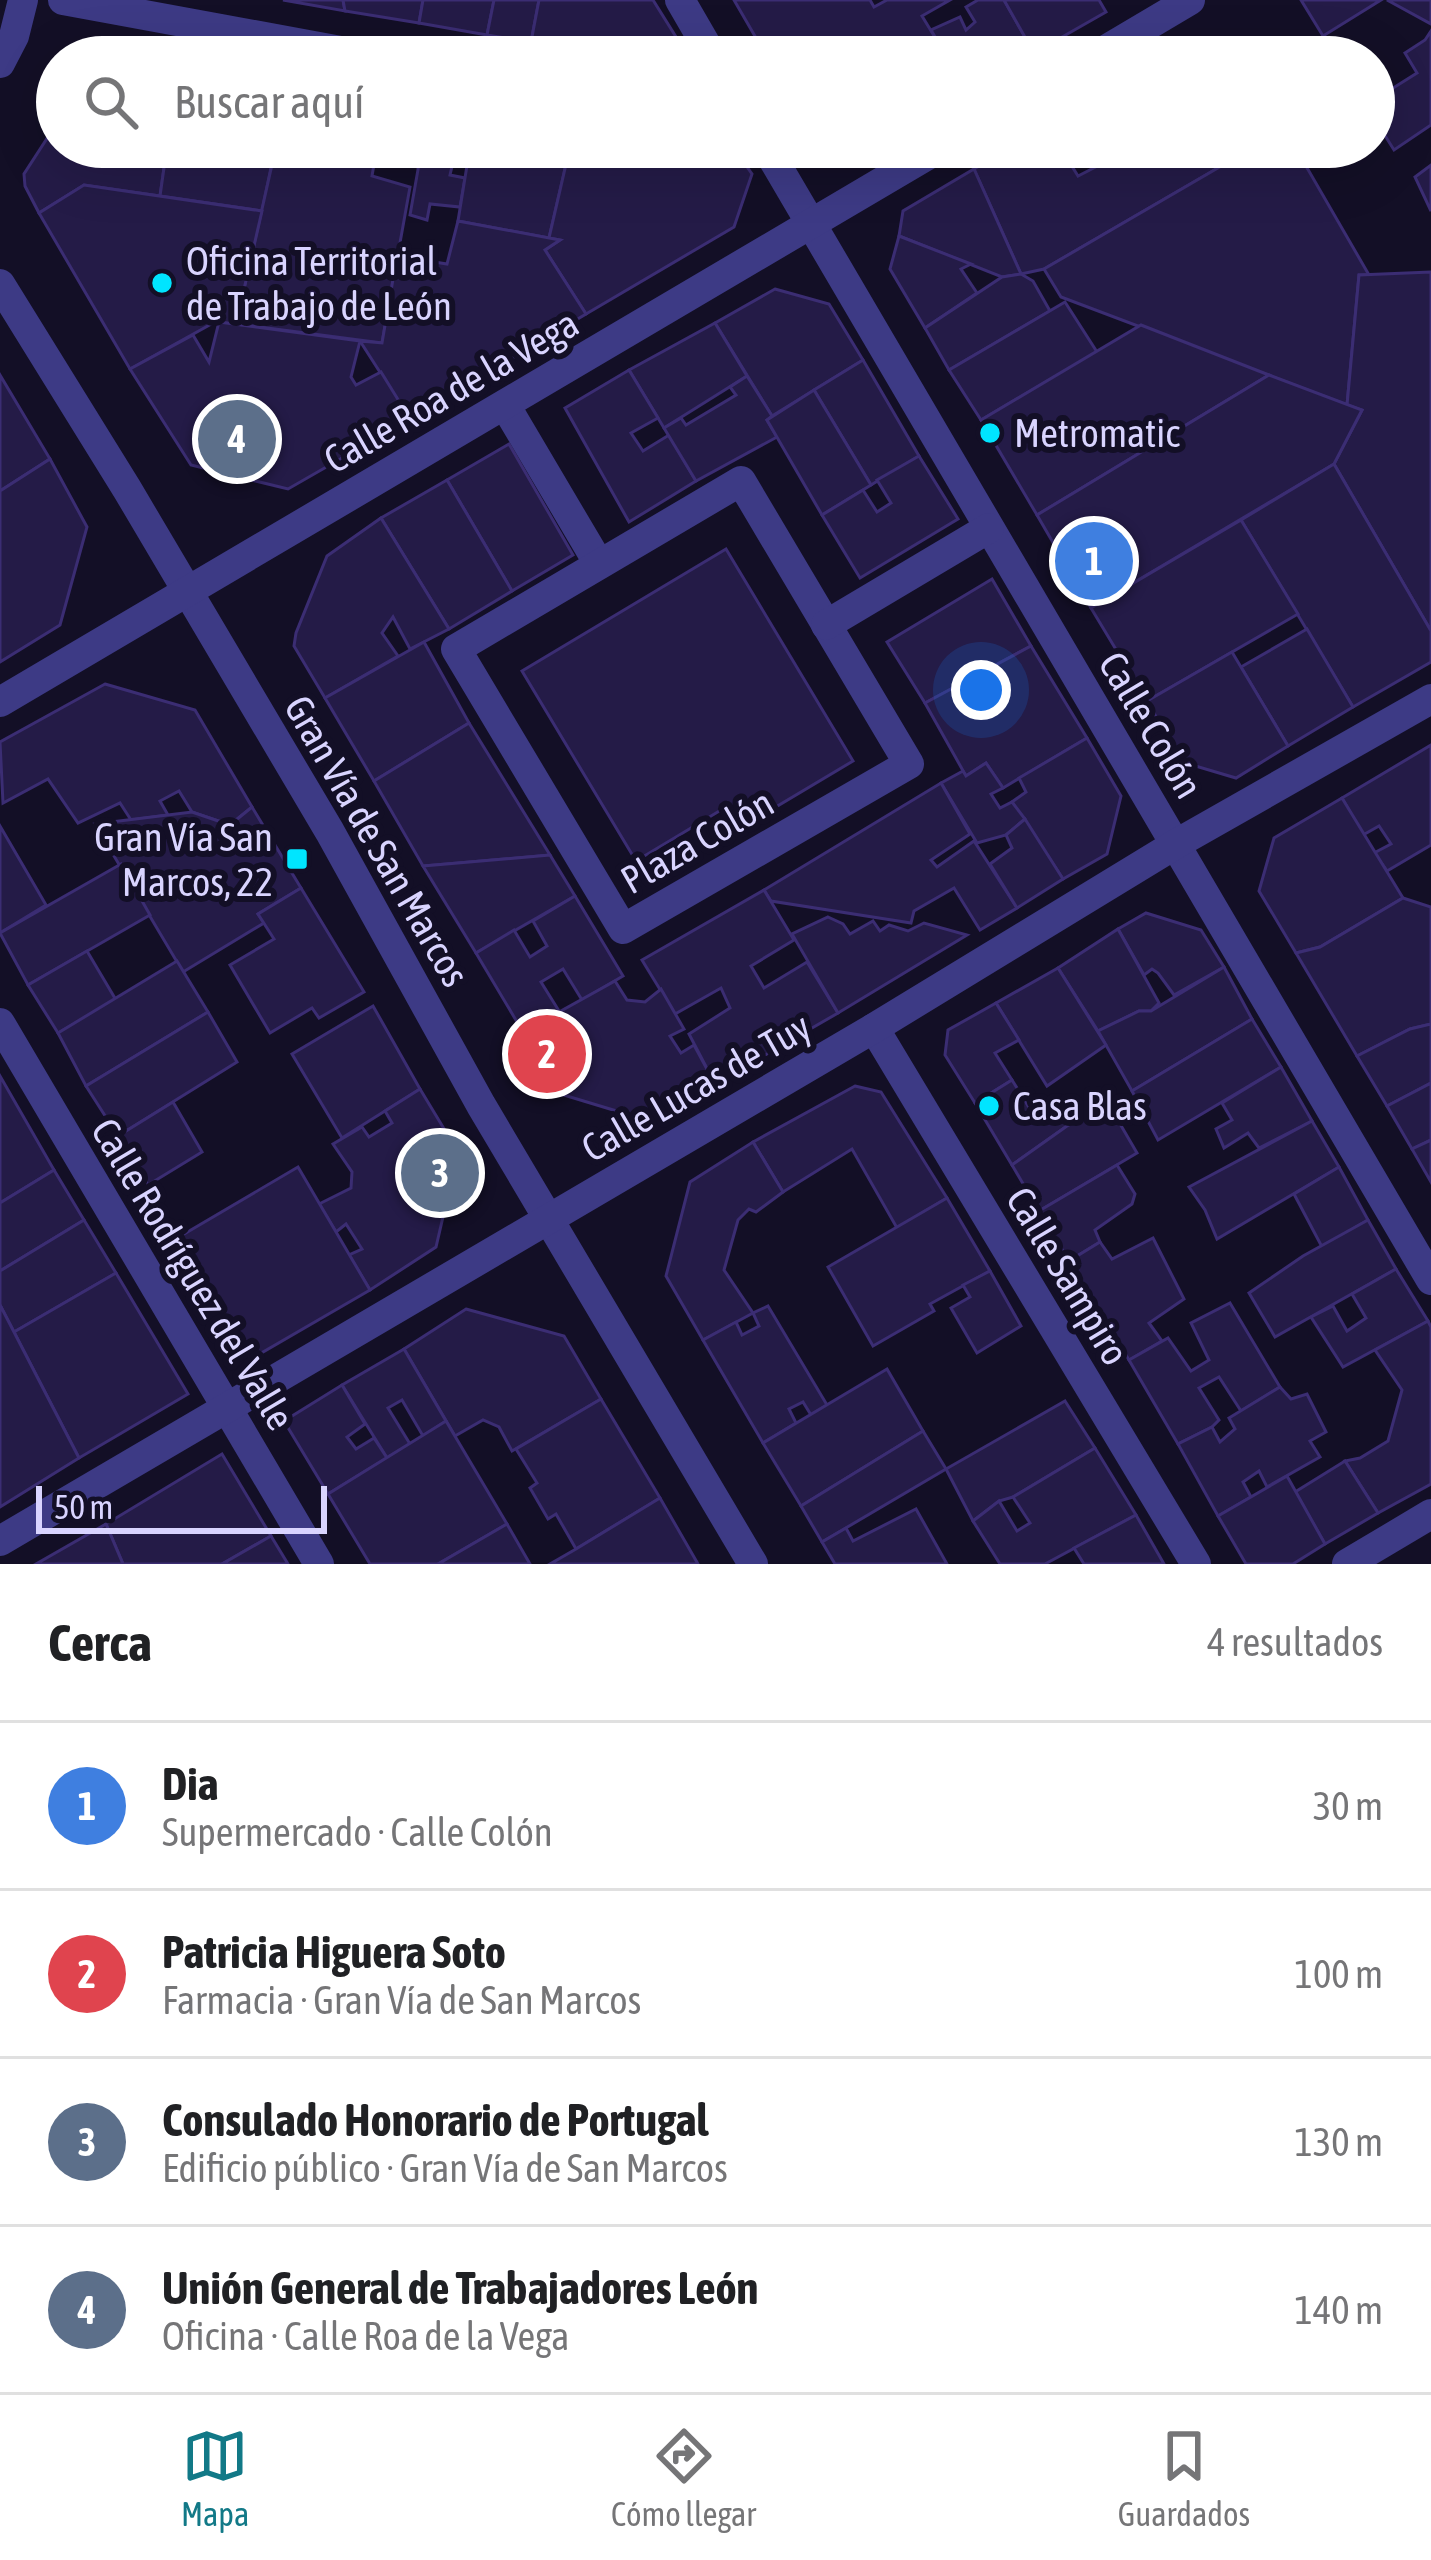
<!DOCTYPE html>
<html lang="es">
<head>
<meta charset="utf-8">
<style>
	:root { --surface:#fff; --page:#f6f6f6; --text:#202124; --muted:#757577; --line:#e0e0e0; --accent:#127987 }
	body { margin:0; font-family:"Asap Condensed",sans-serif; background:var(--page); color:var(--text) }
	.scale { position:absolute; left:36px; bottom:30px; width:291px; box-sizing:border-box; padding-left:12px; border:6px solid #d9d4ff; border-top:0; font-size:33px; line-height:42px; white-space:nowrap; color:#d9d4ff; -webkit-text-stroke:9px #130f26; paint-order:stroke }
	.you { position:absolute; left:981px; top:690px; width:42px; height:42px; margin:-30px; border:9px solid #fff; border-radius:50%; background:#1a73e8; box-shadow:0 0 0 18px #1a73e833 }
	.badge { display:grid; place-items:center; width:78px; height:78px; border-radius:50%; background:var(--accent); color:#fff; font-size:39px; font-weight:700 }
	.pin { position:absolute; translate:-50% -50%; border:6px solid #fff; box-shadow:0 3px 12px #0006 }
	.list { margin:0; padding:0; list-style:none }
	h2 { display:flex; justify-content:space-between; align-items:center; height:156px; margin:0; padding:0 48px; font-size:51px }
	h2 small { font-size:39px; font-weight:400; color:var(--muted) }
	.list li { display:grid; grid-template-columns:78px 1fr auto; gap:36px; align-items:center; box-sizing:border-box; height:168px; padding:0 48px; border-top:3px solid var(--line) }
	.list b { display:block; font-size:45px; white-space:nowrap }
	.list p { margin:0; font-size:39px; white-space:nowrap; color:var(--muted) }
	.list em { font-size:39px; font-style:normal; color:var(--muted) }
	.icon { flex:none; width:66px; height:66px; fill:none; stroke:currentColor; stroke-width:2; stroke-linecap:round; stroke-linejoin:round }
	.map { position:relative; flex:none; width:1431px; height:1564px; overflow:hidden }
	.search { position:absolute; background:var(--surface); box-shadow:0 12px 48px #0002; left:36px; right:36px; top:36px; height:132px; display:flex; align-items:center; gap:30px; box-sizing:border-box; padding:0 42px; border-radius:66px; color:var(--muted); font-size:45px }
	.sheet { height:828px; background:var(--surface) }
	nav { display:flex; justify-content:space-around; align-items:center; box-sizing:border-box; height:168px; border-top:3px solid var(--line); background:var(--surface); font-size:33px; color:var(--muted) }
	nav a { display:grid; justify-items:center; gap:6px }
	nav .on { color:var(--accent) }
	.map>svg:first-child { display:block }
	.building { fill:#241b47; stroke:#3b2d73; stroke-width:3 }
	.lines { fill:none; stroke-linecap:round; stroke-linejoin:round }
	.minor { stroke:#3d3a85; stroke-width:30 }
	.poi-dot { fill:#00e5ff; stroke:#130f26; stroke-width:4.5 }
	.labels { text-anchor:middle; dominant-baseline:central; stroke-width:12; stroke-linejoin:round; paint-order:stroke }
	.poi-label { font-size:39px; fill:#d9d4ff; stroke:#130f26; text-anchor:start }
	.street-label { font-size:39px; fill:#d9d4ff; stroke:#130f26 }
</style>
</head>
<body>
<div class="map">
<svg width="1431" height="1564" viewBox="0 0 1431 1564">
	<rect width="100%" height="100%" fill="#130f26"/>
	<!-- building -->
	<g class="building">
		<polygon points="283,0 343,0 345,11"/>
		<polygon points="343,0 423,0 419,23 345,11"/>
		<polygon points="423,0 494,0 487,35 419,23"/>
		<polygon points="494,0 539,0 531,42 487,35"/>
		<polygon points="539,0 653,0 686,53 681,57 618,57 531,42"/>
		<polygon points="734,0 870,0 874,7 887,0 950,0 922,16 947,57 767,57"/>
		<polygon points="978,0 1004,0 1034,53 1028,57 947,57 931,30 960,17 966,30 975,22 966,7"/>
		<polygon points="1004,0 1099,0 1106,12 1034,53"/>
		<polygon points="1301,0 1381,0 1323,36"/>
		<polygon points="1387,0 1431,0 1431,24"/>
		<polygon points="1431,31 1431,125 1394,150 1374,118 1374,100 1417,73 1405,53 1425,40"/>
		<polygon points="100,42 185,57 93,57"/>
		<polygon points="57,123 57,147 167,147 160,196 84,185 39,213 25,186 24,174"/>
		<polygon points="167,147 241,147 274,153 262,211 160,196"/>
		<polygon points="276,147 377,147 372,176 410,187 382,343 236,324"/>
		<polygon points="377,147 422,147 418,167 375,158"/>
		<polygon points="422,147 470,147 469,151 456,149 450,175 465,178 460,207 430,204 427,220 410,215"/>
		<polygon points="470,147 570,147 549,238 458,221"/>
		<polygon points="570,147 685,147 740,157 752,174 734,227 586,314 545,250 560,240 549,238"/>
		<polygon points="1012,147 1060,147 1078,176 1115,157 1109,147 1254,147 1044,269 1021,274 974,169"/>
		<polygon points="1254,147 1295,147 1369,275 1359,275 1347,405 1061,297 1044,269"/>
		<polygon points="1431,165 1431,211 1415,177"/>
		<polygon points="974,169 1021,274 1002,277 899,236 903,211"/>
		<polygon points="84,185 262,211 236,324 215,322 130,369 39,213"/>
		<polygon points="458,221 560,240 545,250 586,314 410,419 360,341 382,343 397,256 447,264"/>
		<polygon points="899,236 971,264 961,269 977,293 925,328 890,269"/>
		<polygon points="1431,272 1431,631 1334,464 1362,410 1347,405 1359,275"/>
		<polygon points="1021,274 1033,281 1050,311 949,370 925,328 1002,277"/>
		<polygon points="775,289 829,304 863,360 772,416 715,323"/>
		<polygon points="1065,302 1097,352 981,420 949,370"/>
		<polygon points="219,322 360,341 351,377 356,385 381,372 410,419 288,489 191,465 130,369 193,335 209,362"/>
		<polygon points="715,323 747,376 664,428 629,370"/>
		<polygon points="1141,325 1269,375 1037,515 981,420"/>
		<polygon points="863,360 919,456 871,485 814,390"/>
		<polygon points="629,370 658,418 631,433 643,451 669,435 696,481 629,522 565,408"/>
		<polygon points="0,375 50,459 0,491"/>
		<polygon points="1269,375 1362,410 1334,464 1091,608 1037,515"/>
		<polygon points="747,376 772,416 767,420 777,437 696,481 664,428 681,418 686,425 736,395 730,387"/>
		<polygon points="814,390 871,485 822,515 767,420"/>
		<polygon points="509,444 573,555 512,591 447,480"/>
		<polygon points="919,456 958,519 860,578 822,515 863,490 877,512 891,503 877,480"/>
		<polygon points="50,459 87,527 60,625 0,662 0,491"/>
		<polygon points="1334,464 1431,631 1431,662 1353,707 1241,520"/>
		<polygon points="447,480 512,591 449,629 381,518"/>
		<polygon points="381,518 449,629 410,649 393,617 382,633 398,656 325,698 294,646 296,633 327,556"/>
		<polygon points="1241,520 1298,614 1147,701 1091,608"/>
		<polygon points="726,549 853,761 734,832 721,810 636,861 522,671"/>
		<polygon points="992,579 1031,646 925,703 887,642"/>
		<polygon points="1307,629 1353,707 1288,746 1241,667"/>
		<polygon points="424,642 469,723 374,781 325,698"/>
		<polygon points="1031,646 1087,738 1003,788 986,763 966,776 925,703"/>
		<polygon points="1232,652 1288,746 1236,778 1182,762 1147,701"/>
		<polygon points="105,684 195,710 252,807 230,825 192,812 179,791 160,801 168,815 131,820 120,803 78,823 48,779 3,803 0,742"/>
		<polygon points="469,723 550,855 423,866 374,781"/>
		<polygon points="1087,738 1121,796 1107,854 1063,879 1012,802 1026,792 1019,778"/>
		<polygon points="1431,745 1431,845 1387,871 1374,853 1391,844 1379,826 1363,835 1342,798"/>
		<polygon points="986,763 1003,788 991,794 1000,808 1012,802 1025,819 1006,835 977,843 941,783 963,771 966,776"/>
		<polygon points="941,783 970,834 931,860 937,867 974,841 1017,908 980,930 954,888 914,911 911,923 771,901 764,890"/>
		<polygon points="1342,798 1403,898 1320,947 1296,953 1259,891 1274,838"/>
		<polygon points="252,807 301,888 258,914 264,923 183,972 95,824 192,812 230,825"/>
		<polygon points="1025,819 1063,879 1017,908 990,864 1012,848 1006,835"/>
		<polygon points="0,826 46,905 0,933"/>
		<polygon points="550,855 575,896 476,953 423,866"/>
		<polygon points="121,864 150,915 28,985 0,933"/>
		<polygon points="301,888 364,992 319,1018 312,1008 270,1033 230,965 274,939 258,914"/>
		<polygon points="764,890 794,940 751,966 764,988 807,962 838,1013 715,1084 689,1034 730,1008 721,988 675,1014 642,960"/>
		<polygon points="575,896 623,976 582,1000 563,969 541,982 559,1011 523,1032 476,953 514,930 530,957 547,946 533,921"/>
		<polygon points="1403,898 1431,907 1431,1024 1410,1029 1357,1056 1296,953 1320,947"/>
		<polygon points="1146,913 1201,930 1224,967 1174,995 1158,973 1152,969 1144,975 1118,929"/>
		<polygon points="828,917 843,924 850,934 873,921 880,931 889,925 908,931 924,923 967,935 838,1013 792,934"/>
		<polygon points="1118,929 1159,1003 1151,1011 1139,1011 1098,1031 1058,968"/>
		<polygon points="87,951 116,1000 58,1033 28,985"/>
		<polygon points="177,961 208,1012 86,1086 58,1033"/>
		<polygon points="1224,967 1252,1019 1132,1091 1098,1031 1139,1011 1151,1011"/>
		<polygon points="1058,968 1106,1045 1047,1086 996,1003"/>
		<polygon points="615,981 627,1000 645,1002 661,989 684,1029 670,1036 681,1053 694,1045 715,1084 653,1122 557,1093 523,1032"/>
		<polygon points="996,1003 1019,1040 995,1053 1012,1080 975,1103 945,1055 948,1030"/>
		<polygon points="373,1006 420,1089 342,1138 292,1054"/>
		<polygon points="208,1012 237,1062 118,1136 86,1086"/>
		<polygon points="1252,1019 1281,1067 1158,1140 1132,1091"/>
		<polygon points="1431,1024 1431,1083 1387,1106 1357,1056 1410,1029"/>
		<polygon points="1281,1067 1312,1121 1259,1148 1248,1133 1224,1148 1216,1129 1232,1120 1222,1103"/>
		<polygon points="0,1076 54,1170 0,1203"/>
		<polygon points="1012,1080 1038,1122 1059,1110 1067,1126 1012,1165 975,1103"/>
		<polygon points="1431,1083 1431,1140 1412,1149 1387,1106"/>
		<polygon points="855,1086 881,1092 947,1198 897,1228 852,1149 783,1192 753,1142"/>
		<polygon points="420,1089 458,1152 436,1247 370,1290 349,1255 362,1249 346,1224 336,1232 319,1204 351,1188 352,1172 333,1144 362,1127 369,1137 392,1123 385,1111"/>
		<polygon points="173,1102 202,1152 148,1185 118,1136"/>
		<polygon points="1109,1105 1137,1153 1039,1211 1012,1165 1067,1126"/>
		<polygon points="1312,1121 1339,1167 1217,1239 1205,1210 1189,1187"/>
		<polygon points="1431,1140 1431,1182 1412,1149"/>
		<polygon points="753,1142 783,1192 756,1212 749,1209 738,1220 724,1270 753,1313 703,1340 666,1276 690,1182"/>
		<polygon points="1117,1165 1135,1194 1132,1204 1095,1230 1100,1242 1069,1261 1039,1211"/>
		<polygon points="298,1167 370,1290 251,1359 179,1237"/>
		<polygon points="1339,1167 1368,1220 1322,1247 1294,1194"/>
		<polygon points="54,1170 84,1220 0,1271 0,1203"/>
		<polygon points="947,1198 990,1271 930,1304 934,1311 873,1346 828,1267"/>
		<polygon points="84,1220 116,1273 14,1332 0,1305 0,1271"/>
		<polygon points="1368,1220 1396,1269 1275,1337 1249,1293 1303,1256"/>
		<polygon points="1153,1238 1184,1299 1149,1323 1162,1341 1129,1360 1069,1261 1100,1242 1112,1259"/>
		<polygon points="1396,1269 1428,1321 1343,1367 1311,1317 1333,1306 1347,1331 1366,1318 1352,1294"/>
		<polygon points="990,1271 1021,1326 977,1353 951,1308 970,1297 963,1285"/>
		<polygon points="116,1273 188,1394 79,1458 14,1332"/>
		<polygon points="1230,1303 1280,1387 1241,1411 1219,1377 1199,1388 1219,1420 1212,1427 1178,1444 1129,1360 1168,1338 1191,1371 1209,1360 1191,1323"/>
		<polygon points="0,1305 79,1458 0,1507"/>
		<polygon points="768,1306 827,1405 811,1415 803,1402 789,1409 796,1423 763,1443 703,1340 736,1322 742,1335 759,1326 753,1313"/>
		<polygon points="466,1309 564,1336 601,1399 512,1451 499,1427 483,1420 455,1436 404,1349"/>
		<polygon points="1428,1321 1431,1327 1431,1484 1378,1513 1345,1461 1360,1458 1388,1441 1402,1390 1375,1350"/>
		<polygon points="404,1349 446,1421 423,1436 402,1400 388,1408 410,1444 387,1458 342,1385"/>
		<polygon points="887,1369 923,1431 801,1506 763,1443"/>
		<polygon points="342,1385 365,1424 347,1437 356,1449 374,1438 387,1458 328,1494 284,1421"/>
		<polygon points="1280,1387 1291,1399 1307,1394 1326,1432 1310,1441 1320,1457 1267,1487 1259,1471 1243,1482 1251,1497 1218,1516 1178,1444 1212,1427 1220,1442 1235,1429 1229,1418"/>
		<polygon points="601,1399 660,1498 576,1549 556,1514 548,1519 530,1488 537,1483 516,1449"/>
		<polygon points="1065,1401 1095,1448 1013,1497 999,1501 973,1521 946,1469"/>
		<polygon points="446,1421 507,1524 438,1564 370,1564 328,1494"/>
		<polygon points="923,1431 946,1469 822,1542 801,1506"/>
		<polygon points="1095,1448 1136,1515 1045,1564 1000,1564 973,1521 999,1501 1017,1531 1030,1523 1013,1497"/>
		<polygon points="222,1454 271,1536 222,1564 123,1564 106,1524"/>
		<polygon points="1345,1461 1378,1513 1325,1544 1295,1492"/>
		<polygon points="1287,1476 1325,1544 1293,1564 1246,1564 1218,1516"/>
		<polygon points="660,1498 698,1564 550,1564 576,1549"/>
		<polygon points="916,1509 947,1564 835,1564 822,1542 846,1528 853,1541"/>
		<polygon points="1136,1515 1164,1564 1084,1564 1074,1548"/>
		<polygon points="106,1524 123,1564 36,1564"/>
		<polygon points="507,1524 530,1564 438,1564"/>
		<polygon points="271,1536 288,1564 222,1564"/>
	</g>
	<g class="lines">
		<!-- minor -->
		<g class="minor">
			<polyline points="63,0 373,57"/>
			<polyline points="680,0 713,57"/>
			<polyline points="1094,57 1190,0"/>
			<polyline points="0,63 14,36 23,0"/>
			<polyline points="766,147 1431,1280"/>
			<polyline points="0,284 127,489 330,832 481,1105 753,1564"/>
			<polyline points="505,405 599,564"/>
			<polygon points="741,481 909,764 623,929 456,649"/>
			<polyline points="826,625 989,528"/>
			<polyline points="0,702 941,147"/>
			<polyline points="0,1023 319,1564"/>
			<polyline points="874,1028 1196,1564"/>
			<polyline points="0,1541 874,1028 1176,844 1431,699"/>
			<polyline points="1347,1564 1431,1514"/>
		</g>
	</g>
	<!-- markers -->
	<g class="poi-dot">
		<circle cx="162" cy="283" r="12"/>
		<circle cx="990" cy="433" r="12"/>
		<rect x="285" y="847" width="24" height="24" rx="6"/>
		<circle cx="989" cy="1106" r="12"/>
	</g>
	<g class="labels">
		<!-- poi labels -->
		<g class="poi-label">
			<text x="186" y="261">Oficina Territorial<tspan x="186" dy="45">de Trabajo de León</tspan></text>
			<text x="1014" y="433">Metromatic</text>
			<text x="273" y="837" text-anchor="end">Gran Vía San<tspan x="273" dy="45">Marcos, 22</tspan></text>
			<text x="1013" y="1106">Casa Blas</text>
		</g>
		<!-- street labels -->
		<g class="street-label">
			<text transform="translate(451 391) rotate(-30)">Calle Roa de la Vega</text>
			<text transform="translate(1151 725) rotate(59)">Calle Colón</text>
			<text transform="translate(377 841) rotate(60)">Gran Vía de San Marcos</text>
			<text transform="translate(697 841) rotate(-30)">Plaza Colón</text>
			<text transform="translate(696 1087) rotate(-30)">Calle Lucas de Tuy</text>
			<text transform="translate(193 1274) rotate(59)">Calle Rodríguez del Valle</text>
			<text transform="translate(1068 1276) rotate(59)">Calle Sampiro</text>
		</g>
	</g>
</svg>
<div class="scale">50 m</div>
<div class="you"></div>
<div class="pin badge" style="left:1094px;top:561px;background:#3f7fe0">1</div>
<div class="pin badge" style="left:547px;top:1054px;background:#e0444e">2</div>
<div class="pin badge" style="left:440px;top:1173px;background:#5c6f8a">3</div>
<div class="pin badge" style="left:237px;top:439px;background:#5c6f8a">4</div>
<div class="search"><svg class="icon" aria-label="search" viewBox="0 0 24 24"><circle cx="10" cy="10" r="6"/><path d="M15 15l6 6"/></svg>Buscar aquí</div>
</div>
<section class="sheet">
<h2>Cerca<small>4 resultados</small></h2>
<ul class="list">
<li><span class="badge" style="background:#3f7fe0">1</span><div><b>Dia</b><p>Supermercado · Calle Colón</p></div><em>30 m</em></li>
<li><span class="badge" style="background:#e0444e">2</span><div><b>Patricia Higuera Soto</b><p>Farmacia · Gran Vía de San Marcos</p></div><em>100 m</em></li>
<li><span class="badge" style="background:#5c6f8a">3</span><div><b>Consulado Honorario de Portugal</b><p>Edificio público · Gran Vía de San Marcos</p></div><em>130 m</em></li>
<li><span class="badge" style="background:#5c6f8a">4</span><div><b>Unión General de Trabajadores León</b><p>Oficina · Calle Roa de la Vega</p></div><em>140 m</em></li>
</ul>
</section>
<nav>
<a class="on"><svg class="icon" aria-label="map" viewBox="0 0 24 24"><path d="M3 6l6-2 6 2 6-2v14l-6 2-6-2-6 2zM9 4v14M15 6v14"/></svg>Mapa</a>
<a><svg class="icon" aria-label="directions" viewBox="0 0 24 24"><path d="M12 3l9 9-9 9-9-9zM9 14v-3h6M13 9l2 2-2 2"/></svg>Cómo llegar</a>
<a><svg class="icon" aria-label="saved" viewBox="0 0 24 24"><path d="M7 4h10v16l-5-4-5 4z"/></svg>Guardados</a>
</nav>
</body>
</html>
